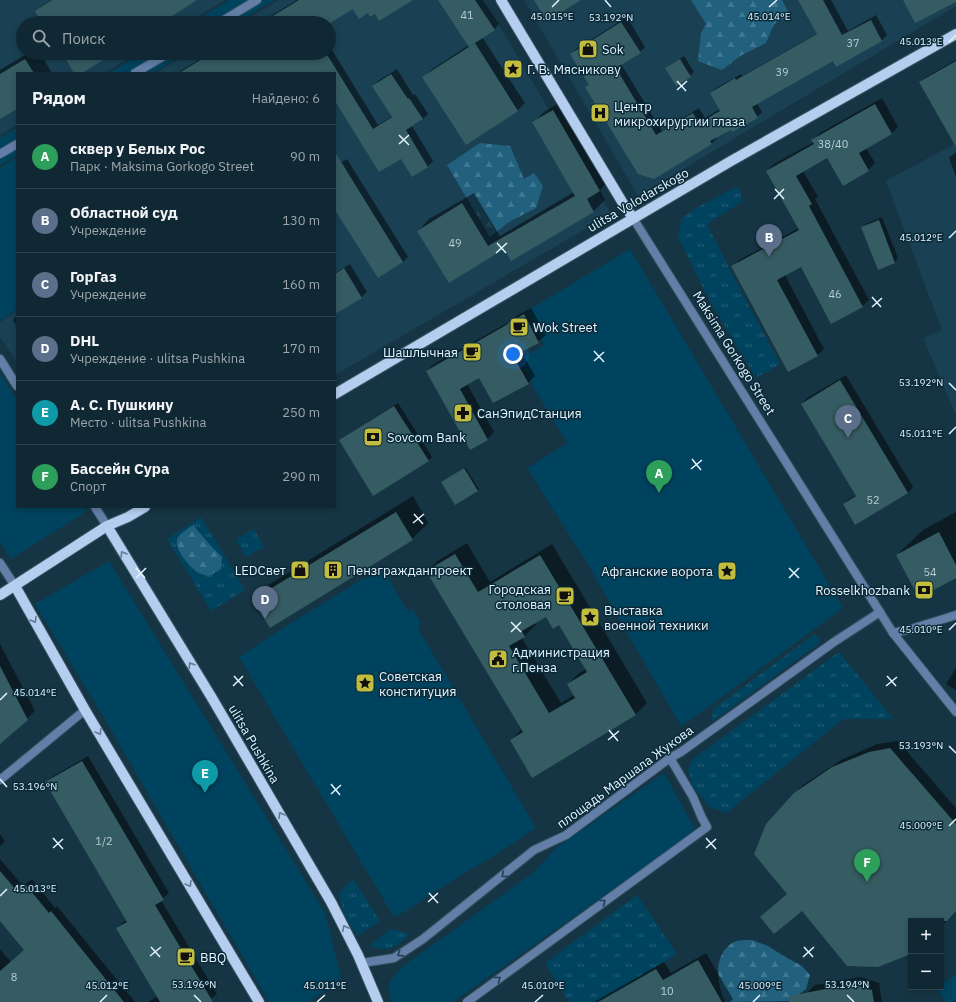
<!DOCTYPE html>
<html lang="ru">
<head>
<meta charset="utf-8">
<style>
	:root { --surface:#102833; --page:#19303b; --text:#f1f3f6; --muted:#9ca6ac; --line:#30444e; --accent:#ea580c }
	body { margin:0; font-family:"IBM Plex Sans",sans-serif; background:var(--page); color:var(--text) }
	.controls { position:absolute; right:12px; bottom:12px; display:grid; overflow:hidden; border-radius:0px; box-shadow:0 2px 6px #0003 }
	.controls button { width:36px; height:36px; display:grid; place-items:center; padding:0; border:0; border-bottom:1px solid var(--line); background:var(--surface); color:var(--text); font:20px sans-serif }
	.you { position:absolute; left:513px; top:354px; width:14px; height:14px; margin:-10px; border:3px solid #fff; border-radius:50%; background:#1a73e8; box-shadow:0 0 0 6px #1a73e833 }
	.badge { display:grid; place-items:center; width:26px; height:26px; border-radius:50%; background:var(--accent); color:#fff; font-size:13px; font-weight:700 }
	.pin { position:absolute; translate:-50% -33px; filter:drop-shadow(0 1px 2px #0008) }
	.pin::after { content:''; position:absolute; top:21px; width:14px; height:12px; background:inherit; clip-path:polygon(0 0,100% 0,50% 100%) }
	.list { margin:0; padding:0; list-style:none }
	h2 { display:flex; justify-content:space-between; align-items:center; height:52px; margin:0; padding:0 16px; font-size:17px }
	h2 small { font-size:13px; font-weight:400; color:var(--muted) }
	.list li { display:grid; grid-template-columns:26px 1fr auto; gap:12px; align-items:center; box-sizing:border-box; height:64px; padding:0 16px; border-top:1px solid var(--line) }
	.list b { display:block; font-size:15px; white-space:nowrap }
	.list p { margin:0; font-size:13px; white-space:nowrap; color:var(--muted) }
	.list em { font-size:13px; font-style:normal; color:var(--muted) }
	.icon { flex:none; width:22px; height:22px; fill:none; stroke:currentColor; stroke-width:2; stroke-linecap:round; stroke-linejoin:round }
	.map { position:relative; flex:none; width:956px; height:1002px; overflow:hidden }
	.search { position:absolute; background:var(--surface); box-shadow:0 2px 6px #0003; left:16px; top:16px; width:320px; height:44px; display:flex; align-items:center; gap:10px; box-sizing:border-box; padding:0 14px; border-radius:22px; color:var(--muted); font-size:15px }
	.panel { position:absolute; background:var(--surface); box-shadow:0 2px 6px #0003; left:16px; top:72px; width:320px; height:436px; border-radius:0px }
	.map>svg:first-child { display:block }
	.built { fill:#194153 }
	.grass { fill:url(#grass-tufts) }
	.forest { fill:url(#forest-firs) }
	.park { fill:#00435e }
	.shadow { fill:#0007; fill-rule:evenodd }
	.building { fill:#355c62; fill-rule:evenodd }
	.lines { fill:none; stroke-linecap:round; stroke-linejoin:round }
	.street-casing { stroke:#375462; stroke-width:10 }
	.primary-casing { stroke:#375462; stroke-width:12 }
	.street { stroke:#637fa8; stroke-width:8 }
	.primary { stroke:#b5cdef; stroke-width:10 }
	.oneway { stroke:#607c94 }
	.oneway2 { stroke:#213f55 }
	.ticks { fill:none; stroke:#e3f4fe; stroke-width:1.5 }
	.labels { text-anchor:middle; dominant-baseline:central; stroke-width:3; stroke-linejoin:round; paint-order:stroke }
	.number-label { font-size:11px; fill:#b8ced7 }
	.poi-label { font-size:13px; fill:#e3f4fe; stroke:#0b2a39; text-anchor:start }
	.street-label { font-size:13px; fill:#e3f4fe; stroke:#0b2a39 }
	.ticks-label { font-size:10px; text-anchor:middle; fill:#e3f4fe; stroke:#0b2a39; stroke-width:3; stroke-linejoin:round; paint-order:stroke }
</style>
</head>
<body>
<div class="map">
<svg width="956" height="1002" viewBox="0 0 956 1002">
	<defs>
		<pattern id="grass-tufts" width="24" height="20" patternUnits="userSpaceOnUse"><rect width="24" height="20" fill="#00435e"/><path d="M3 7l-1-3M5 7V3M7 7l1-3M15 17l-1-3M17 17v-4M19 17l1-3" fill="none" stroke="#255f76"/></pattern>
		<pattern id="forest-firs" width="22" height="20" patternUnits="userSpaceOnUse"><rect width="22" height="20" fill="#21617e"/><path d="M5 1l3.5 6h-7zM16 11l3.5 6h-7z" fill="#417891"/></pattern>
	</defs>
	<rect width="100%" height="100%" fill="#163544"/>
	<!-- built -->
	<g class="built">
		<polygon points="0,0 225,0 187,23 23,23 23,53 137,53 104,73 17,73 17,125 0,135"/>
		<polygon points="279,0 484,0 611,214 335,375 335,73 156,73 189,53 329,53 329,23 240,23"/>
		<polygon points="524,0 956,0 956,6 638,196"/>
		<polygon points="956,143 956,415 923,338 942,330 886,181"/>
		<polygon points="17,311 17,362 0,337 0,322"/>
	</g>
	<!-- grass -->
	<g class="grass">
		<polygon points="738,186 743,201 707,224 736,282 780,364 756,378 707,296 678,237 682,218 696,208"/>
		<polygon points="201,517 245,590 211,611 167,539"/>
		<polygon points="254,529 264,547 246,557 236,540"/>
		<polygon points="815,634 821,642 712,722 713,709"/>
		<polygon points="839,652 893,719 843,719 726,813 710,807 692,786 688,769 692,760"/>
		<polygon points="353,879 380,921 357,936 344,915 339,893"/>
		<polygon points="637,895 677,954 597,1002 569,1002 545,963"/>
		<path d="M391,929L410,934C399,946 386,954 370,945Z"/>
	</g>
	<!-- forest -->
	<g class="forest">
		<polygon points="691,0 782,0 790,15 774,24 766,43 740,56 722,70 698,61 701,33 706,24"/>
		<polygon points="480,143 510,146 524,179 534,173 543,186 536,208 509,222 490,237 447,165"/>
		<path d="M193,525L211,546L222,557L221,569L209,576C205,575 200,574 197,572C189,566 172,547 178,537C181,533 189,528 193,525Z"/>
		<path d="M752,940L768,946L782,955L802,966L810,975L806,989L790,1001L725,1002C717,983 712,954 734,942C739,940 747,940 752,940Z"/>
	</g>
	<!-- park -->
	<g class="park">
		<polygon points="230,0 274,0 236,23 192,23"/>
		<polygon points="142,53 186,53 152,73 109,73"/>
		<polygon points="17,128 17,155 0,165 0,138"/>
		<polygon points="17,157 17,310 0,320 0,168"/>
		<polygon points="630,249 843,608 711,705 681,726 584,558 527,468 567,443 535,390 519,360 544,345 527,311"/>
		<polygon points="0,373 17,400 17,507 84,507 87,511 11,559 0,542"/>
		<polygon points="109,561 325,913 341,977 336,984 308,1002 269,1002 103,716 35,604"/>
		<path d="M383,568L408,612L413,609L421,624L417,627L536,828C504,851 469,870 436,891C422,899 409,911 394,917L239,657L278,631L361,580L365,579Z"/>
		<path d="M664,773L696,831L453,1002H392C385,984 390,979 402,967L534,872L557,847Z"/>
		<polygon points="956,974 956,1000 953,1002 946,1002 936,988 941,987 941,985"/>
	</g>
	<!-- shadow -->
	<g class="shadow">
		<polygon points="51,0 194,0 158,23 43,23 36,11 42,6"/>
		<polygon points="297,0 411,0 375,13 368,12 353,7 328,23 259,23"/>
		<polygon points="440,0 483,0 499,24 494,30 482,37 525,103 518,110 466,143 424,77 431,70 469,45"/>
		<polygon points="800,0 831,0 848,31 876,15 887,35 882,40 836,65 833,60 757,103 762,112 757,117 731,128 716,137 717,138 712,143 653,178 587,87 590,84 571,54 576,49 627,17 645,47 640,52 621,64 662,131 699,108 705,118 720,109 711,93 716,88 741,74 742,76 818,33"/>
		<polygon points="329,45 378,125 392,116 373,86 378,81 397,69 413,95 415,94 428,114 423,119 412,126 433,161 428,166 412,175 401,158 335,99 335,73 177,73 210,53 329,53"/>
		<polygon points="28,53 40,53 52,73 17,73 17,107 0,118 0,70"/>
		<polygon points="684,56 694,72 690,76 666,68 670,65"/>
		<polygon points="956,60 956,132 920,82 926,77"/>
		<polygon points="882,98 898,127 891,134 866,148 875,163 868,170 828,157 803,171 818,197 815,199 869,300 862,306 801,266 785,275 824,349 818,355 732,267 739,260 799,228 767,171 774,164 814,142 813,140 820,133"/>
		<polygon points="565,100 611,179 600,190 605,200 594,211 511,259 504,248 449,282 418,231 429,219 474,193 500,236 574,192 533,123 545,111"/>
		<polygon points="956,152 956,177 949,158"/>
		<polygon points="347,159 408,257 403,262 335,208 335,166"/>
		<polygon points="882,217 898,258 895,262 878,268 862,228 866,224"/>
		<polygon points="350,264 367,292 362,297 335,313 335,273"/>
		<polygon points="531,308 546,335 538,342 521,351 535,376 528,383 479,377 467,384 494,432 487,439 427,371 434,364 511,321 516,316"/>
		<polygon points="16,316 17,316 17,327 13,320"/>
		<polygon points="846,375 913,487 908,493 844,504 849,499 856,495 802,404 807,398"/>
		<polygon points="398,403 432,457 428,461 340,440 344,437"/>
		<polygon points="465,467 479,489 477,491 442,482"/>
		<polygon points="413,496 428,523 412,539 253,600 270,584"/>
		<polygon points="956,512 956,577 897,555 923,530"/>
		<path d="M467,543L490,582L552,544L647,703L636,714L511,740L522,729L427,571L439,560ZM546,615L560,624L586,669L579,673L568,684L574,695L561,703L522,638L536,625L534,622Z"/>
		<polygon points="0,644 35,711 0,743"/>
		<polygon points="956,668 956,690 946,684"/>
		<polygon points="898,741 956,808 956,910 941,927 941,921 911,921 911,952 788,893 795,793 803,785 841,760 877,744"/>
		<polygon points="88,756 169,893 161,900 217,994 211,999 206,1002 148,1002 158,996 117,928 123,922 127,920 46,783 52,777"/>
		<polygon points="0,834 5,841 0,846"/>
		<polygon points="0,859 23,886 32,879 55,908 57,906 135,1002 0,1002 0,949 11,962 25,950 0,919"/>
		<polygon points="706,953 733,999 730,1002 594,1002 664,962 671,973"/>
		<polygon points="860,977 879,983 882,1002 808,1002 807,993 815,985"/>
	</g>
	<!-- building -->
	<g class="building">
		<polygon points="52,0 197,0 161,23 42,23 35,11"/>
		<polygon points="299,0 413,0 379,21 375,14 370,17 368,13 359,19 353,9 330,23 261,23"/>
		<polygon points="438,0 475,0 495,30 469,47"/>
		<polygon points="534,0 581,0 547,21"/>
		<polygon points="798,0 823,0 842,35 871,20 882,41 836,67 833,61 752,107 758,118 732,132 731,130 710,141 712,144 654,179 638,174 585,87 589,85 570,54 621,22 641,53 616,68 656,135 693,113 699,123 720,111 710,93 735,78 736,80 817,34"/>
		<polygon points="903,0 956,0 956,2 915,23"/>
		<polygon points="475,43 518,111 466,145 422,77"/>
		<polygon points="62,53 114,53 82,73 74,73"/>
		<polygon points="212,53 326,53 373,129 392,117 372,86 391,74 408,99 409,98 423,119 406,130 428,167 412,177 401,159 379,172 335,101 335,73 179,73"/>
		<polygon points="25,59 34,73 17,73 17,109 0,119 0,74"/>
		<polygon points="680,59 691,77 676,86 665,68"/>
		<polygon points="956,61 956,147 919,82"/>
		<polygon points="875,104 892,134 859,153 869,171 843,186 827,158 796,176 812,204 809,206 863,307 831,324 801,267 777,280 818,356 788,372 731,266 799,230 766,171 814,144 811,140"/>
		<polygon points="553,110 600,191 587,199 594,212 511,261 504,249 449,283 417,231 462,203 488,246 575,196 532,122"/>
		<polygon points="335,152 403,262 378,278 335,210"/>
		<polygon points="879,220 895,263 878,270 861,227"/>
		<polygon points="344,268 362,298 335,314 335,274"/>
		<polygon points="524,314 539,343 513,356 529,384 493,403 479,378 460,389 488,440 470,450 426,371 508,324 508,323"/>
		<polygon points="840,380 908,493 855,525 843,504 856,496 801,404"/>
		<polygon points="394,406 429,461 373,496 339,440"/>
		<polygon points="464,468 478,491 455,505 441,482"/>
		<polygon points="396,512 413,540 270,628 252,600"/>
		<polygon points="939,532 956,565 956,578 919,598 896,555"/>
		<path d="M455,554L478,592L540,555L636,715L532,778L510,740L523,732L426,571ZM546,617L553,629L559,625L587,672L567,684L575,698L549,713L509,646L525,637L522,631Z"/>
		<polygon points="0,666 28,720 0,744"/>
		<polygon points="890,748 956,824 956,911 947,921 911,921 911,953 906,956 878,967 847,966 802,911 774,934 760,917 787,894 754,854 766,824 794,793 832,767 869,752"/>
		<polygon points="82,761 164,900 155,905 213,1002 160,1002 116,928 127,922 45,782"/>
		<polygon points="0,871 17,891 25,884 49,913 51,911 124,1002 0,1002 0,971 24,950 0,921"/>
		<polygon points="698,960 722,1002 598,1002 656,969 663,980"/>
		<polygon points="852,984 872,990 874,1002 789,1002 789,996"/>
	</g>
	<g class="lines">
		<!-- street casing -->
		<g class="street-casing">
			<g id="street">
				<polyline points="219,23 257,0"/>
				<polyline points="135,73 169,53"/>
				<polyline points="0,154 17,144"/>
				<polyline points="633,218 893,633 956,712"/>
				<polyline points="0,359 17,386"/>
				<polyline points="95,507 107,526"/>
				<polyline points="0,563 15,586"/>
				<polyline points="893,633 911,629 956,615"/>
				<polyline points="0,780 85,710"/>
				<polyline points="362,963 394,958 423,939 534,850 566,835 670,758 681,752 834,642 880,612"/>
				<polyline points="467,1002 707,827 702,818 693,797 670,758"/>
			</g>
		</g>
		<!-- primary casing -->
		<g class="primary-casing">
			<g id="primary">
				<polyline points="501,0 624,205 633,218"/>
				<polyline points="335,394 731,161 956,34"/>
				<polyline points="107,526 212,698 331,902 358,955 378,1002"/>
				<polyline points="15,586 85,710 259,1002"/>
				<polyline points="0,595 107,526 128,517 145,507"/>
			</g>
		</g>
		<!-- street -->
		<use href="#street" class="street"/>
		<!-- primary -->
		<use href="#primary" class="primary"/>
	</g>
	<!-- one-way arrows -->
	<defs><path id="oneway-chevron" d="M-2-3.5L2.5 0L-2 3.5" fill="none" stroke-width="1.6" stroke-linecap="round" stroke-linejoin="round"/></defs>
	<g class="oneway">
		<use href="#oneway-chevron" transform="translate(123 554) rotate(-121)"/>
		<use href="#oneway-chevron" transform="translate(34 620) rotate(60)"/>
		<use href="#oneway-chevron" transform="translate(191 665) rotate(-122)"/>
		<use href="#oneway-chevron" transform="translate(99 732) rotate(59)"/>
		<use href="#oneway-chevron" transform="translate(281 815) rotate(-120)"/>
		<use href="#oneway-chevron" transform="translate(189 884) rotate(59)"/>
		<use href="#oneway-chevron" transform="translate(345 928) rotate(-117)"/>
	</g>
	<g class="oneway2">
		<use href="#oneway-chevron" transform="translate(504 875) rotate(141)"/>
		<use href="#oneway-chevron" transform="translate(603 902) rotate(-36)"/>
		<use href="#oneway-chevron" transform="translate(400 954) rotate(147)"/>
		<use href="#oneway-chevron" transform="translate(498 979) rotate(-36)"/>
	</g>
	<!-- ticks -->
	<path class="ticks" d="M605,0L611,7M552,7L559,0M769,7L777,0M949,42L956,35M677,81L686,91M677,90L687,81M399,135L409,145M399,144L409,135M775,189L784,199M774,199L784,189M949,238L956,231M497,243L506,253M496,253L507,243M872,297L881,307M872,307L882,298M594,351L604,362M594,361L604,352M949,383L956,390M949,434L956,427M692,459L701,470M691,469L702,460M414,514L423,524M413,523L424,514M136,568L145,578M789,568L799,578M136,578L146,568M789,578L799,568M511,622L521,632M949,630L956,623M511,632L521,622M234,676L243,686M887,676L896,686M233,686L243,676M886,686L897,677M0,700L7,693M609,730L618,741M608,740L619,731M949,746L956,753M0,779L7,787M331,784L340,795M331,794L341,785M949,826L956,819M53,838L63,849M706,838L716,849M53,848L63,839M706,848L716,839M429,893L438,903M0,896L7,889M428,902L438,893M151,947L160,957M804,947L813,957M150,956L161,947M803,957L814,947M194,995L201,1002M847,995L854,1002M100,1002L107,995M317,1002L325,995M535,1002L543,995M753,1002L760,995"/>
	<!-- icons -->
	<defs>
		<g id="shop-square" transform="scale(1)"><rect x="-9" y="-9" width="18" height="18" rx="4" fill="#c2bd3f" stroke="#0b2a39"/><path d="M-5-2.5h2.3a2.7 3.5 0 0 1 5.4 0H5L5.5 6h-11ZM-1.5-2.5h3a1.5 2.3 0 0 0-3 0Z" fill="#111"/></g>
		<g id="sight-square" transform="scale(1)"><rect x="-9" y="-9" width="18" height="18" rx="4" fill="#c2bd3f" stroke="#0b2a39"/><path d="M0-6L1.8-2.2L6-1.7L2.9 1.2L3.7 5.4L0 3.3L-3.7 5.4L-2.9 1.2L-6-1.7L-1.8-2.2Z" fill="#111"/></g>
		<g id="hospital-square" transform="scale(1)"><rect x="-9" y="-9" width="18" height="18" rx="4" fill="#c2bd3f" stroke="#0b2a39"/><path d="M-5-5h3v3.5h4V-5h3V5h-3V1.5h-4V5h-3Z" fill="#111"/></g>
		<g id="cafe-square" transform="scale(1)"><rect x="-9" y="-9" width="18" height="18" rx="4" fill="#c2bd3f" stroke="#0b2a39"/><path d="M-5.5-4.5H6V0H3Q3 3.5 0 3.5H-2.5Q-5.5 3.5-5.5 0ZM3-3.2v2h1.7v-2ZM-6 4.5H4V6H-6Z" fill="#111"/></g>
		<g id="pharmacy-square" transform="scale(1)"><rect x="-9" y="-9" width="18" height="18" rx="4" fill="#c2bd3f" stroke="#0b2a39"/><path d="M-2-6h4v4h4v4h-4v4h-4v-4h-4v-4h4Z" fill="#111"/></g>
		<g id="bank-square" transform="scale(1)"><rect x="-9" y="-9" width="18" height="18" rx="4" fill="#c2bd3f" stroke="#0b2a39"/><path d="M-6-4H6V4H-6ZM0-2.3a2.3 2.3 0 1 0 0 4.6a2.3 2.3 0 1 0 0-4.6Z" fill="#111"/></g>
		<g id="building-square" transform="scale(1)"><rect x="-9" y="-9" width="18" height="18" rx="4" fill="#c2bd3f" stroke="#0b2a39"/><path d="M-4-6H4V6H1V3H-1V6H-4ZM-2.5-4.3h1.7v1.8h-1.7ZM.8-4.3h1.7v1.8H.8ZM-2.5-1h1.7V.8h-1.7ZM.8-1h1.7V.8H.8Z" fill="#111"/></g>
		<g id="civic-square" transform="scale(1)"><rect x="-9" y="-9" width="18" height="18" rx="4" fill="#c2bd3f" stroke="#0b2a39"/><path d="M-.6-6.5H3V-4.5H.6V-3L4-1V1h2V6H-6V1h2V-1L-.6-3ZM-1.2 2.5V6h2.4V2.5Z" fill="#111"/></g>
	</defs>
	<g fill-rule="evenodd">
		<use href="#shop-square" x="588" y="49"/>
		<use href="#sight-square" x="513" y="69"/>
		<use href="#hospital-square" x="600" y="113"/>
		<use href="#cafe-square" x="519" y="327"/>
		<use href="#cafe-square" x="472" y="352"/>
		<use href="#pharmacy-square" x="463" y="413"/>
		<use href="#bank-square" x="373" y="437"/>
		<use href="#shop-square" x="300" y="570"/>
		<use href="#building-square" x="333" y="570"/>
		<use href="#sight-square" x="727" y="571"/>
		<use href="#bank-square" x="924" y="590"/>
		<use href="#cafe-square" x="565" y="596"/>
		<use href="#sight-square" x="590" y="617"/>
		<use href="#civic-square" x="498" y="659"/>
		<use href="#sight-square" x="365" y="683"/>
		<use href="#cafe-square" x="186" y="957"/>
	</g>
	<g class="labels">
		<!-- number labels -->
		<g class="number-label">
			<text x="467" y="15">41</text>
			<text x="853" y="43">37</text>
			<text x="782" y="72">39</text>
			<text x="833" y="144">38/40</text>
			<text x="455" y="243">49</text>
			<text x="835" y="294">46</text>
			<text x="873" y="500">52</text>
			<text x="930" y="572">54</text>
			<text x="104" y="841">1/2</text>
			<text x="14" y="977">8</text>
			<text x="667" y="991">10</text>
		</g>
		<!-- poi labels -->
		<g class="poi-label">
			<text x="602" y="49">Sok</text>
			<text x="527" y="69">Г. В. Мясникову</text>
			<text x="614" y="106">Центр<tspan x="614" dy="15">микрохирургии глаза</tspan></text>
			<text x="533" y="327">Wok Street</text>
			<text x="458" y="352" text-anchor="end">Шашлычная</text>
			<text x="477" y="413">СанЭпидСтанция</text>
			<text x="387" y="437">Sovcom Bank</text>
			<text x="286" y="570" text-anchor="end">LEDСвет</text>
			<text x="347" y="570">Пензгражданпроект</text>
			<text x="713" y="571" text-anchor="end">Афганские ворота</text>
			<text x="551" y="589" text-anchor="end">Городская<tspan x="551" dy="15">столовая</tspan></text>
			<text x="910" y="590" text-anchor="end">Rosselkhozbank</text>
			<text x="604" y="610">Выставка<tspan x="604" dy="15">военной техники</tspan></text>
			<text x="512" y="652">Администрация<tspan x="512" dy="15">г.Пенза</tspan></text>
			<text x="379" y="676">Советская<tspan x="379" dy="15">конституция</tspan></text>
			<text x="200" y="957">BBQ</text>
		</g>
		<!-- street labels -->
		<g class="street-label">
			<text transform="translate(638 200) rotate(-30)">ulitsa Volodarskogo</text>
			<text transform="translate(734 353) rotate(58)">Maksima Gorkogo Street</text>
			<text transform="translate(254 744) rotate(60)">ulitsa Pushkina</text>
			<text transform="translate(625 777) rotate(-36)">площадь Маршала Жукова</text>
		</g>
	</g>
	<g class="ticks-label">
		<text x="552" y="20">45.015°E</text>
		<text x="769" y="20">45.014°E</text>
		<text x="611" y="21">53.192°N</text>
		<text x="921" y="45">45.013°E</text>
		<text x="921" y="241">45.012°E</text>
		<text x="921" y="386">53.192°N</text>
		<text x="921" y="437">45.011°E</text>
		<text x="921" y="633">45.010°E</text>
		<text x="35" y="696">45.014°E</text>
		<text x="921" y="749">53.193°N</text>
		<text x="35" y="790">53.196°N</text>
		<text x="921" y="829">45.009°E</text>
		<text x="35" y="892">45.013°E</text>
		<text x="194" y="988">53.196°N</text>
		<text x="847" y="988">53.194°N</text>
		<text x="107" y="989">45.012°E</text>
		<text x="325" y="989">45.011°E</text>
		<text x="543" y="989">45.010°E</text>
		<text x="760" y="989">45.009°E</text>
	</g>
</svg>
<div class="controls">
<button>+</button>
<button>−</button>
</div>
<div class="you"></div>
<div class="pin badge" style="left:659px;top:493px;background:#2e9e5b">A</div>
<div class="pin badge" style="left:769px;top:257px;background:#5c6f8a">B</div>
<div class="pin badge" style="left:848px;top:438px;background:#5c6f8a">C</div>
<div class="pin badge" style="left:265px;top:619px;background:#5c6f8a">D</div>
<div class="pin badge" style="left:205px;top:793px;background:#0f9aa8">E</div>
<div class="pin badge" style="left:867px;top:882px;background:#2e9e5b">F</div>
<div class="search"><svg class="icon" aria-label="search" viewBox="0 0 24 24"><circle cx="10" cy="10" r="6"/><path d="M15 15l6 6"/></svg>Поиск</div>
<section class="panel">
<h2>Рядом<small>Найдено: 6</small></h2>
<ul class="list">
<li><span class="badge" style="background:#2e9e5b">A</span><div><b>сквер у Белых Рос</b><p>Парк · Maksima Gorkogo Street</p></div><em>90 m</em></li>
<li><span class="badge" style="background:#5c6f8a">B</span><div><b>Областной суд</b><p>Учреждение</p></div><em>130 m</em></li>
<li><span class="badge" style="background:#5c6f8a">C</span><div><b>ГорГаз</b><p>Учреждение</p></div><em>160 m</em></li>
<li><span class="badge" style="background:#5c6f8a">D</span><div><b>DHL</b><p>Учреждение · ulitsa Pushkina</p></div><em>170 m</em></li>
<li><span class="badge" style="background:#0f9aa8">E</span><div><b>А. С. Пушкину</b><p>Место · ulitsa Pushkina</p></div><em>250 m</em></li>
<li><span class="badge" style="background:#2e9e5b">F</span><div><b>Бассейн Сура</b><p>Спорт</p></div><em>290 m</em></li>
</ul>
</section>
</div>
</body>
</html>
